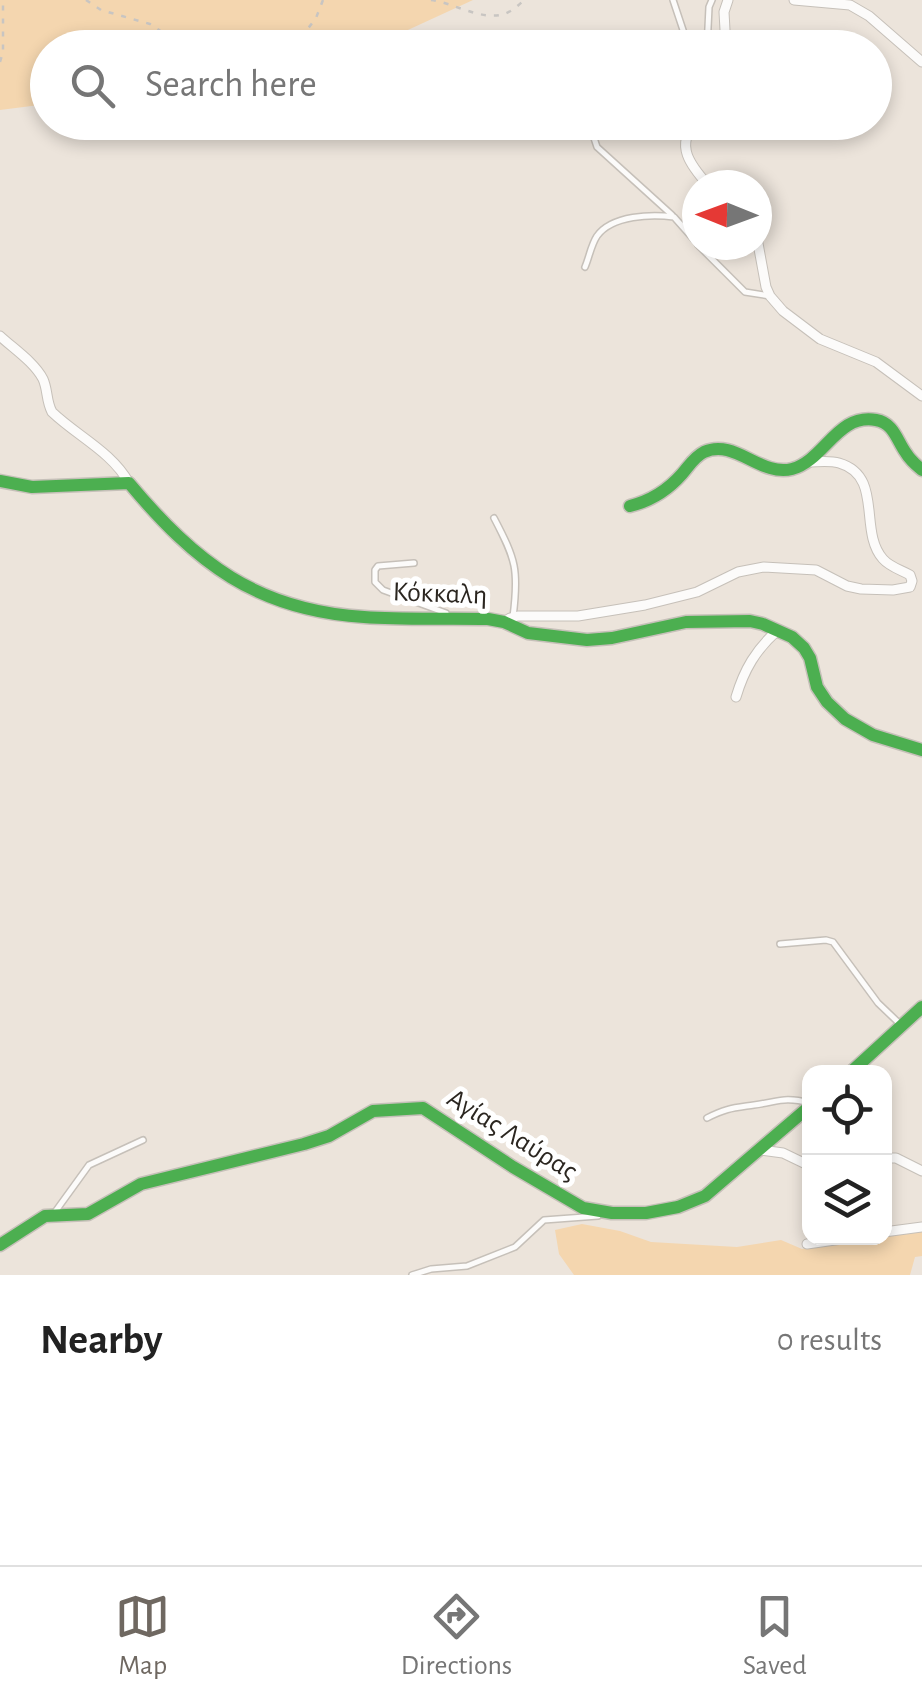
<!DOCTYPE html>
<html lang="en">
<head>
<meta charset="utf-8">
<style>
	:root { --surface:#fff; --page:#f6f6f6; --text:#222; --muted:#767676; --line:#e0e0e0; --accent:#6f6861 }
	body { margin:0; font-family:"Alegreya Sans",sans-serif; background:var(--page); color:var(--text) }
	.controls { position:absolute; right:30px; bottom:30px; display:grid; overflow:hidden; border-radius:20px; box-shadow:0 5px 15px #0003 }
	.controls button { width:90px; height:90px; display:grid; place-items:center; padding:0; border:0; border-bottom:2px solid var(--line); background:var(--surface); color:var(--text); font:50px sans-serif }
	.compass { position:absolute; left:682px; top:170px; width:90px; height:90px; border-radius:50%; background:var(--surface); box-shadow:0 5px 15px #0003; rotate:271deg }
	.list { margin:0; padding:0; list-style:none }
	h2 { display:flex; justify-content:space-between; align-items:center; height:130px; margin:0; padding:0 40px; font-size:42px }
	h2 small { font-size:32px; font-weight:400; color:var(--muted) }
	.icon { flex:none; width:55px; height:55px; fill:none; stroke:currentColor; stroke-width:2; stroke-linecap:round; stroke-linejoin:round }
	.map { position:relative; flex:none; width:922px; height:1275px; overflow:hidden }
	.search { position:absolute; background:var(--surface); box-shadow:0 5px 15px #0003; left:30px; right:30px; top:30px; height:110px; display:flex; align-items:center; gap:25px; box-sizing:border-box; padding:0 35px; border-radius:55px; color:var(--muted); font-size:38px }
	.sheet { height:290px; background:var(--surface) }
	nav { display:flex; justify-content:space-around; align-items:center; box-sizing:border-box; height:140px; border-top:2px solid var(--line); background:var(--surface); font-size:28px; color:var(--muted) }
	nav a { display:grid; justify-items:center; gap:5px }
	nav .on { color:var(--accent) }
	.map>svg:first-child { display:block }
	.green { fill:#f4d6af }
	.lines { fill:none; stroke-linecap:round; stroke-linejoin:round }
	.lane-casing { stroke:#c6c0b9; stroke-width:8 }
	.street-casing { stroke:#c6c0b9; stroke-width:11 }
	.fast-casing { stroke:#c6c0b9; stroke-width:15 }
	.path { stroke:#c8c5c2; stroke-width:2.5; stroke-dasharray:5 8; stroke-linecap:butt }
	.lane { stroke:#fcfbfa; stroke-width:5 }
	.street { stroke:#fcfbfa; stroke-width:9 }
	.fast { stroke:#4caf50; stroke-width:12 }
	.labels { text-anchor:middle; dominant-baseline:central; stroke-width:10; stroke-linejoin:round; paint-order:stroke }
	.street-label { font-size:28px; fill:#2b2620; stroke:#fff }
</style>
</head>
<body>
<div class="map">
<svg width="922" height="1275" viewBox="0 0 922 1275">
	<rect width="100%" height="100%" fill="#ece4db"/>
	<!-- green -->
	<g class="green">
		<polygon points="0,0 473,0 397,35 341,47 48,48 47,104 0,110"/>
		<polygon points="582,1224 620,1231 651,1242 737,1247 781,1240 802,1249 922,1230 922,1256 915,1257 910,1275 574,1275 559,1254 555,1230"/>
	</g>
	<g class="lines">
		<!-- lane casing -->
		<g class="lane-casing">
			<g id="lane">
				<polyline points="673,0 689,48"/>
				<polyline points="624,48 624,39"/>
				<polyline points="707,48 709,7 712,0"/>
				<polyline points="598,122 594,138 597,147 672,215"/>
				<polyline points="698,245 745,292 770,296"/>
				<path d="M585,267C589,258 591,245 597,236C612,215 652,214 674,217L697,243"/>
				<path d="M494,518C516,560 519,570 513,617"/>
				<polyline points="414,563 378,566 375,570 375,582 383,590 446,613"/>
				<polyline points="780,944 826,940 833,942 878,1003 901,1025"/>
				<path d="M707,1118C726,1108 734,1108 754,1105C778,1102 783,1096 810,1103"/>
				<polyline points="55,1212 89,1165 143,1140"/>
				<polyline points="412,1275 431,1269 467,1266 515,1247 544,1220 598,1216"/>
			</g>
		</g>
		<!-- street casing -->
		<g class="street-casing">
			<g id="street">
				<polyline points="794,0 850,5 869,16 922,62"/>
				<polyline points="726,48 724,12 728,0"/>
				<path d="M696,122C674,145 691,166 708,185"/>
				<polyline points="757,238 766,287 770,296 783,311 820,339 876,362 922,396"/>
				<path d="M0,336C14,349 34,362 43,379C48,390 46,401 52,412C77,436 112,452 129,483"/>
				<path d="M504,622L510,618L518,616H578L645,605L697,592L738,572L764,567L816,570L847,586L861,589L893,590L910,587L912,581L910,575C901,570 890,567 883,559C858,531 884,476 839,463C829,460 818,462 807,462"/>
				<path d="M736,697C744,670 756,649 778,630"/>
				<polyline points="761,1150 783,1153 810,1166"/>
				<polyline points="884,1158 896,1158 922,1171"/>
				<polyline points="884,1232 922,1227"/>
				<polyline points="807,1244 849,1238"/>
			</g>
		</g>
		<!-- fast casing -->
		<g class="fast-casing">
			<g id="fast">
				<path d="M0,481L32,487L129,483C196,563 256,610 364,617C405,620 447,618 488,619L504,622L528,633L587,640L612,638L686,622L750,621L763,624L792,637L804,648L810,658L817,687L827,702L845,719L873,735L922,750"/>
				<path d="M630,506C650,501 668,490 682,474C689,466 694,457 704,452C735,438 760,477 792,469C825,460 837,413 876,420C894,423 897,441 906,453C910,460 916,465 922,470"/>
				<polyline points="851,1072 922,1007"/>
				<polyline points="0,1245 45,1216 88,1214 141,1184 304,1144 329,1136 373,1111 423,1108 513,1167 583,1208 612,1213 646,1213 678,1207 705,1196 810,1106"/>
			</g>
		</g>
		<!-- path -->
		<g class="path">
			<polyline points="86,0 101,10 150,24 186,48"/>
			<path d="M431,0C454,3 481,21 504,14C511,12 519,5 524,0"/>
			<polyline points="293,48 316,18 323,0"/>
			<polyline points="0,62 3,52 3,0"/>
		</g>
		<!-- lane -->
		<use href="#lane" class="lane"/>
		<!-- street -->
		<use href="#street" class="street"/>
		<!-- fast -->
		<use href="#fast" class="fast"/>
	</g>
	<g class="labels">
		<!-- street labels -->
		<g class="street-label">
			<text transform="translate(440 594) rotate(2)">Κόκκαλη</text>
			<text transform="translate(512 1135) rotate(32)">Αγίας Λαύρας</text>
		</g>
	</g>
</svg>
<div class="controls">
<button><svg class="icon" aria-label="locate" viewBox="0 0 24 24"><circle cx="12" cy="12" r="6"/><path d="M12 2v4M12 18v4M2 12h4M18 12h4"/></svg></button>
<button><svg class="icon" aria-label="layers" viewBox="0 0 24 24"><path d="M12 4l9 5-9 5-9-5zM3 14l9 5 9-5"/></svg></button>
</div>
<svg class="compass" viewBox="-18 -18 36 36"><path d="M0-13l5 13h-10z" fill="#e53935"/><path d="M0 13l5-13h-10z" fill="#767676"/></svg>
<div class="search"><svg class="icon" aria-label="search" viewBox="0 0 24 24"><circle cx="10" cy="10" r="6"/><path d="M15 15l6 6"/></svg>Search here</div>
</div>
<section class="sheet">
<h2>Nearby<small>0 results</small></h2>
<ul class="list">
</ul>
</section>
<nav>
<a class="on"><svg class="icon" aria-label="map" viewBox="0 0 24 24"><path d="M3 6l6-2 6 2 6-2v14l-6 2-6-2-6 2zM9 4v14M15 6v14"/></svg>Map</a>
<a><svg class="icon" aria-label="directions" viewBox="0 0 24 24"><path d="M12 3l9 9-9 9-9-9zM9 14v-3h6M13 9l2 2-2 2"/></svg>Directions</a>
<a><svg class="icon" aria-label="saved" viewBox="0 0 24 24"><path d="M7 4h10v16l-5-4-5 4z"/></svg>Saved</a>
</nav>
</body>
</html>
